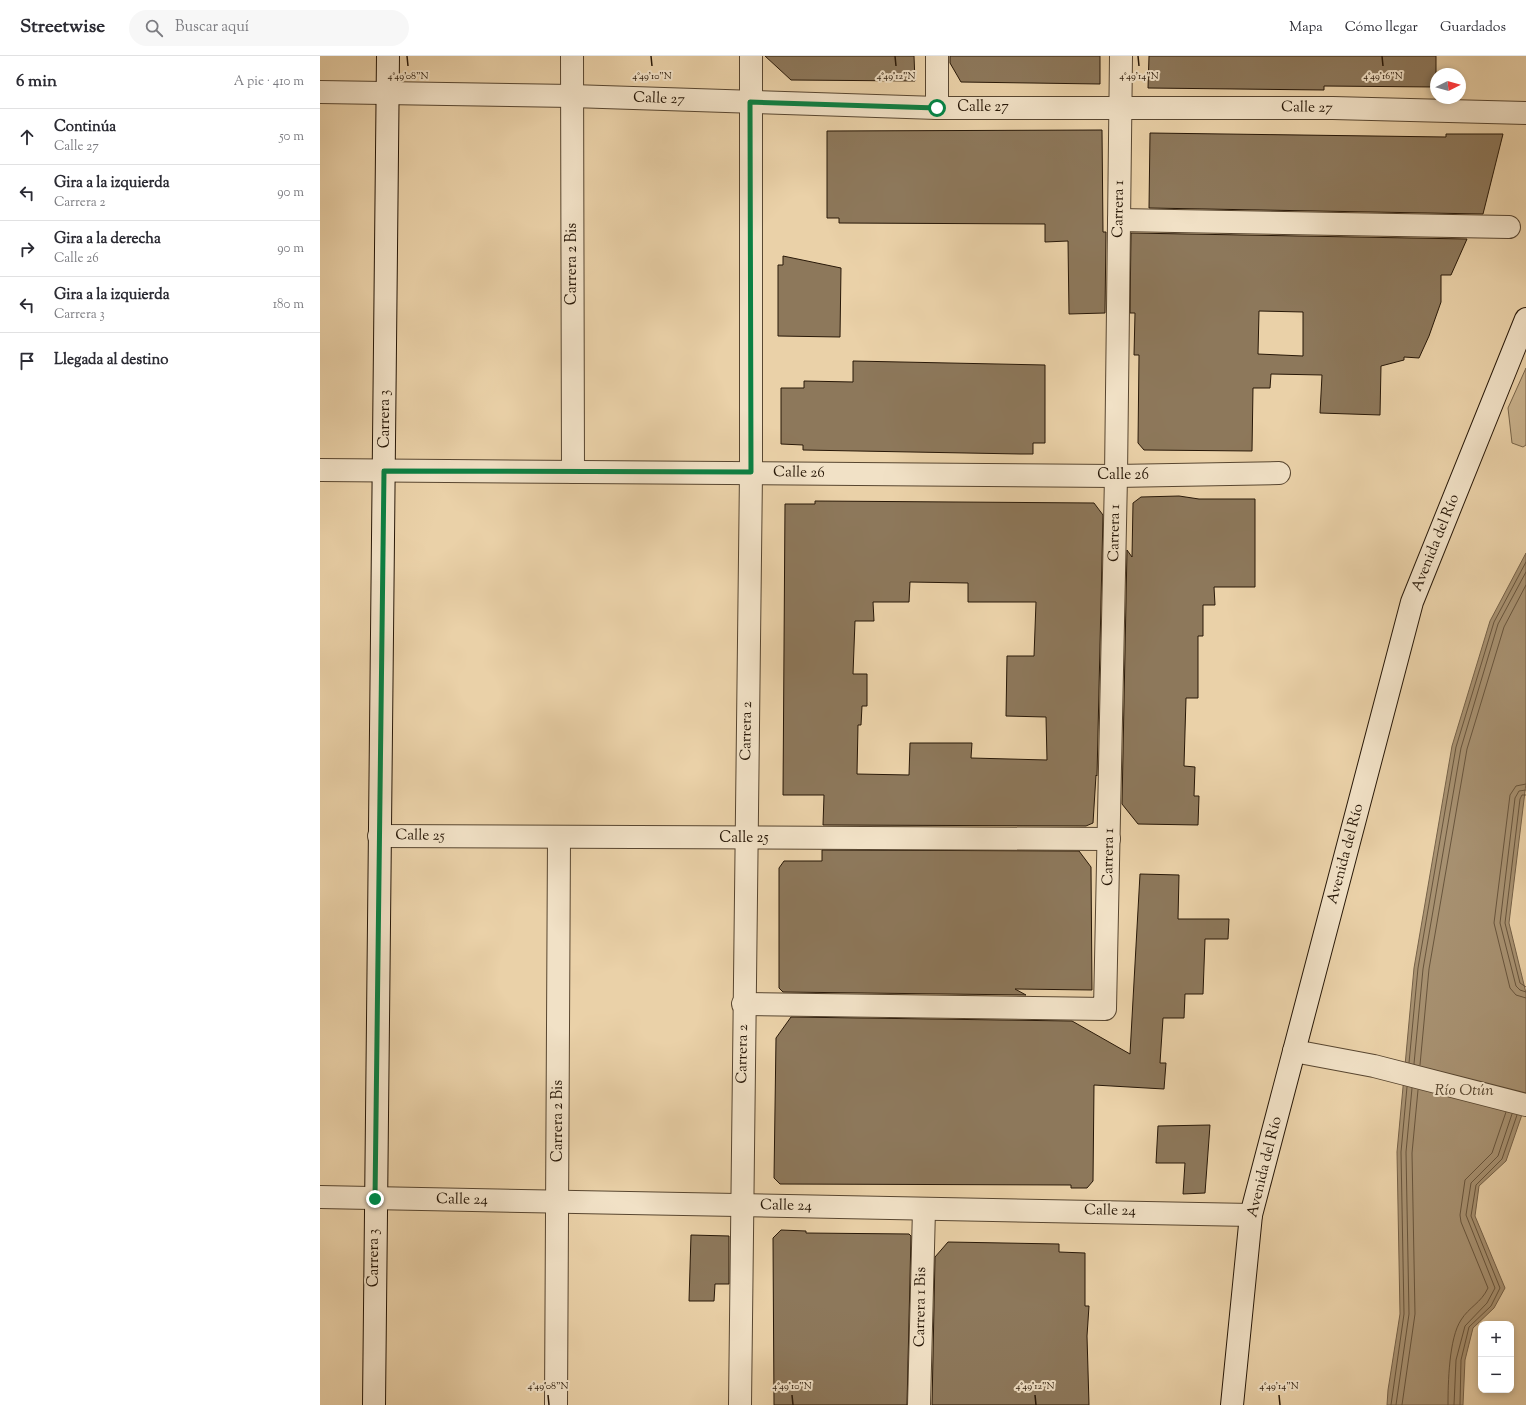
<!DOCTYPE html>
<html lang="es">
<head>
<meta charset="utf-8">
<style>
	:root { --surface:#fff; --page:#f7f7f7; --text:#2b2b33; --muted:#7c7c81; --line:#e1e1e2 }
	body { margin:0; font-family:"Sorts Mill Goudy",serif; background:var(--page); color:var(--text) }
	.controls { position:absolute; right:12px; bottom:12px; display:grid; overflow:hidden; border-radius:8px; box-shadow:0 2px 6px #0003 }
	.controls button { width:36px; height:36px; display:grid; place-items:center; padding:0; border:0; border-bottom:1px solid var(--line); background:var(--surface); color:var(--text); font:20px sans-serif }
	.compass { position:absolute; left:1110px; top:12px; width:36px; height:36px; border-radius:50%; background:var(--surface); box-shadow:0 2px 6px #0003; rotate:84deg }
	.stop { position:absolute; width:12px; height:12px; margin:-9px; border:3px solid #0b8043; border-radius:50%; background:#fff }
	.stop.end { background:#0b8043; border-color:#fff; box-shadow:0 1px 4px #0008 }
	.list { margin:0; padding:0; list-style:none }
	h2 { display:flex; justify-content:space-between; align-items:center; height:52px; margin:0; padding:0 16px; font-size:17px }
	h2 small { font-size:13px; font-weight:400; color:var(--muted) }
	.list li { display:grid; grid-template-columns:26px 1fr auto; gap:12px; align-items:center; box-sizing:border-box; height:56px; padding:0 16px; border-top:1px solid var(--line) }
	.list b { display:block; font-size:15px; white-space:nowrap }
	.list p { margin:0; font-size:13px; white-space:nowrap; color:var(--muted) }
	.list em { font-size:13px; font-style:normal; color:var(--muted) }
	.icon { flex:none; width:22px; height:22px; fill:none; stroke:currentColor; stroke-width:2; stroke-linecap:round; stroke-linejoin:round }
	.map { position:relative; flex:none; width:1206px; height:1349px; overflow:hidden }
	header { display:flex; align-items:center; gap:24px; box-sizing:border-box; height:56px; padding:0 20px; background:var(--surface); border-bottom:1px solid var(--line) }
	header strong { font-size:19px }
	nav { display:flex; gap:22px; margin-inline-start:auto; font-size:14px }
	.search { width:280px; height:36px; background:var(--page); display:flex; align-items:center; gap:10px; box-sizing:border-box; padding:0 14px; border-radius:22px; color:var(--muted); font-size:15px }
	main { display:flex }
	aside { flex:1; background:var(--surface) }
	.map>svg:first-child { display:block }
	.green { fill:#c9b28d; stroke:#78654a }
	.water { fill:#a89272; stroke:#756148 }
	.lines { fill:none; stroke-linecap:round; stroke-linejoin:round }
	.shore { stroke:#68553d; stroke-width:1 }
	.building { fill:#8d785b; stroke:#281808; fill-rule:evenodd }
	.street-casing { stroke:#584630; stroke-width:24 }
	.secondary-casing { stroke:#281808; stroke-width:24 }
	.street { stroke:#f1e1c6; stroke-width:22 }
	.secondary { stroke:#f1e1c6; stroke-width:22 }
	.route { stroke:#0b8043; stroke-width:5 }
	.ticks { fill:none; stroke:#281808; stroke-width:1.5 }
	.labels { text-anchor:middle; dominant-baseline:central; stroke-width:4; stroke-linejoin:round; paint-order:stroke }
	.street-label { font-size:15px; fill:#281808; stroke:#f1e1c6 }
	.water-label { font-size:16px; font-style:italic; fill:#5b4932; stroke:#f1e1c6 }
	.ticks-label { font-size:10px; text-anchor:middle; fill:#281808; stroke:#f1e1c6; stroke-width:4; stroke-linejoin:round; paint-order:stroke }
</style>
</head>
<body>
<header>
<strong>Streetwise</strong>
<div class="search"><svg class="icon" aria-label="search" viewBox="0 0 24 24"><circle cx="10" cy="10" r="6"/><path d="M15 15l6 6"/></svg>Buscar aquí</div>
<nav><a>Mapa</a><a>Cómo llegar</a><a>Guardados</a></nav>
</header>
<main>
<aside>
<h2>6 min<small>A pie · 410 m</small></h2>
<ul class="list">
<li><svg class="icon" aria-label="ahead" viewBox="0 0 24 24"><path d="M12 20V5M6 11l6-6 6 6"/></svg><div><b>Continúa</b><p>Calle 27</p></div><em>50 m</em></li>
<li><svg class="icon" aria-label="left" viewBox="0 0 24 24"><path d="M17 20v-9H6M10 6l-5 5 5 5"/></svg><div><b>Gira a la izquierda</b><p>Carrera 2</p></div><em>90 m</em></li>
<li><svg class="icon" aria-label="right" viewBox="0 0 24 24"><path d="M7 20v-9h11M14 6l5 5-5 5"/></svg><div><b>Gira a la derecha</b><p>Calle 26</p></div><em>90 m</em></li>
<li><svg class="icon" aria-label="left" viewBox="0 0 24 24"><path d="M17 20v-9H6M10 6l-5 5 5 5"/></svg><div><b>Gira a la izquierda</b><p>Carrera 3</p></div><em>180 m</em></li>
<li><svg class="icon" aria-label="arrive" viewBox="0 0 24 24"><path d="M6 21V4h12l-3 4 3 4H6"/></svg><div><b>Llegada al destino</b></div></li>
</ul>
</aside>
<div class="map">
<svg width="1206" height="1349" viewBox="0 0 1206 1349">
	<rect width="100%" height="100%" fill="#ead1a8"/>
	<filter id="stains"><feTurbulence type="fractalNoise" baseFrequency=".005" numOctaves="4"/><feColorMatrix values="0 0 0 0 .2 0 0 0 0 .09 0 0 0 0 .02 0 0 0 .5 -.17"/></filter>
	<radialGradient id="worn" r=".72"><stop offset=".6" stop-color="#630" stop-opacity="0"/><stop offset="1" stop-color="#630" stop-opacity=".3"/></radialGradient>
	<!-- green -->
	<polygon class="green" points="1206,312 1206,389 1203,391 1192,387 1188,352"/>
	<!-- water -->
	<polygon class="water" points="1206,497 1206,727 1189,867 1206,937 1206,1047 1186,1105 1159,1130 1155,1160 1185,1232 1174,1252 1153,1272 1145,1304 1143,1349 1067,1349 1068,1334 1080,1258 1077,1096 1094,912 1132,690 1170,565"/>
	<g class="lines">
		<!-- shore -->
		<g class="shore">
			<polyline points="1206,728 1196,730 1190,739 1174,867 1190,932 1196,939 1206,942"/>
			<polyline points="1206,734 1199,735 1195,742 1180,867 1196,930 1200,934 1206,936"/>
			<polyline points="1206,739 1202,739 1200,743 1185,867 1200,927 1206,931"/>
			<polyline points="1089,1007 1098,912 1136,691 1174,566 1206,506"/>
			<polyline points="1094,1008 1103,913 1141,692 1178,568 1206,516"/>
			<polyline points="1100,1009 1109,913 1147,693 1184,571 1206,529"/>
			<polyline points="1071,1349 1084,1258 1081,1096 1087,1031"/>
			<polyline points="1076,1349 1089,1258 1086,1096 1092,1032"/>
			<polyline points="1082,1349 1095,1258 1092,1097 1098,1034"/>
			<path d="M1128,1349C1128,1327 1129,1282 1141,1264C1149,1251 1161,1247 1168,1232L1141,1166L1140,1159L1145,1124L1172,1097L1186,1056"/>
			<polyline points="1134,1349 1136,1304 1145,1270 1167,1247 1175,1232 1146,1159 1151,1127 1178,1100 1192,1058"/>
			<polyline points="1140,1349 1141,1304 1149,1271 1171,1250 1180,1232 1151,1160 1156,1129 1182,1103 1197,1059"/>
		</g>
	</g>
	<!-- building -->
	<g class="building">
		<polygon points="445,0 594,0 595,25 471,24"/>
		<polygon points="630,0 780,0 780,28 641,26 630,7"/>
		<polygon points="829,0 1116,0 1116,31 1004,30 1004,34 828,32"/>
		<polygon points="782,74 783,176 786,176 785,257 749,258 748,185 725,186 725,168 519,167 519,162 507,162 507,75"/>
		<polygon points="830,77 1126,81 1126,78 1183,78 1163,158 829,152"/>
		<path d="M811,177L1147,183L1131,219H1121V246L1109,280L1099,302L1084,301V304L1061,310L1060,359L1000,357L1002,319L951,318L950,332H933L932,395L824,394L818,387L819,299H814L815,257H810ZM939,255L983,256V300L938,298Z"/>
		<polygon points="463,200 521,212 520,281 458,280 458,209 463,209"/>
		<polygon points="533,305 725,309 725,387 713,387 713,398 700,398 483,394 483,389 461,388 461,332 484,332 484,325 533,326"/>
		<polygon points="859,440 879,443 935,443 935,531 894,531 895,549 883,549 883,580 878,580 878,642 866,642 864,710 875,711 874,740 879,740 878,769 818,768 802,748 807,494 812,501 813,447 821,441"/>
		<path d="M495,445L774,447L783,459L777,720L776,719L773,767L766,770L503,769L504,739H463L465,448H495ZM590,526L648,527V546H716L714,600H687L686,660L726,661L727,704L651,702L652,687H590L589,719L537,718L538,669H541L542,650H547V618H533L535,565H554L553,546H589Z"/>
		<polygon points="502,794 759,795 771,811 772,934 695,933 706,939 463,936 459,932 459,812 464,805 502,805"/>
		<polygon points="820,818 859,819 858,863 909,863 908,883 885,883 883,938 865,938 864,962 843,962 840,1007 846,1007 844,1033 774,1029 773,1125 767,1132 751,1132 751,1129 460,1128 454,1122 456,982 471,961 752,965 810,998"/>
		<polygon points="890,1069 885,1137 863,1138 865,1107 836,1107 838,1070"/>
		<polygon points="461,1174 486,1175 486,1177 589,1178 591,1180 587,1349 454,1349 453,1182"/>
		<polygon points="371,1179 409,1180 409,1228 395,1228 394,1245 369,1245"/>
		<polygon points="628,1186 739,1188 739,1196 765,1197 765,1250 769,1250 767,1280 769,1349 612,1349 615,1201"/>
	</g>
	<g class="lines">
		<!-- street casing -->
		<g class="street-casing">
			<g id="street">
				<polyline points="252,0 253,416"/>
				<polyline points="617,0 617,52"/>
				<polyline points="0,36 252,40 617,52 1013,52 1206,57"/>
				<polyline points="799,164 1189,171"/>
				<polyline points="0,414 796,420 959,417"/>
				<polyline points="59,780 789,783"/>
				<polyline points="423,948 785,953 796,420 801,0"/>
				<polyline points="974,995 1054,1010 1206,1049"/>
				<polyline points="0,1141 931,1159"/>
				<polyline points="236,1349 239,782"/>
				<polyline points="420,1349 431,416 431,0"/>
				<polyline points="599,1349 604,1153"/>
			</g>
		</g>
		<!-- secondary casing -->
		<g class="secondary-casing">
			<g id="secondary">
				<polyline points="54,1349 68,0"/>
				<polyline points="912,1349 931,1159 1092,546 1206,263"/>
			</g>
		</g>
		<!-- street -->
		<use href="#street" class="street"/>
		<!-- secondary -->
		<use href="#secondary" class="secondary"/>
	</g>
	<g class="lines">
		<!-- route -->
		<polyline class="route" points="55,1143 64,415 431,416 430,46 617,52"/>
	</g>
	<!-- ticks -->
	<path class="ticks" d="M87,0L88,10M331,0L332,10M575,0L576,10M818,0L819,10M1062,0L1063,10M228,1339L229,1349M472,1339L473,1349M715,1339L716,1349M959,1339L960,1349"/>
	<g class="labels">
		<!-- street labels -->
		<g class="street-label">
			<text transform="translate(339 43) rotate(2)">Calle 27</text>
			<text x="663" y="51">Calle 27</text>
			<text transform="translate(987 52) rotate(1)">Calle 27</text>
			<text transform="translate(799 153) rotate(-89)">Carrera 1</text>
			<text transform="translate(252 208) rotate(-90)">Carrera 2 Bis</text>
			<text transform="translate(65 363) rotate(-90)">Carrera 3</text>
			<text transform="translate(479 417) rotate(1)">Calle 26</text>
			<text x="803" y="419">Calle 26</text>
			<text transform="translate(795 477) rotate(-89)">Carrera 1</text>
			<text transform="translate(1116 487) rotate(-68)">Avenida del Río</text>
			<text transform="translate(427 675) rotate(-89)">Carrera 2</text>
			<text transform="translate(100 780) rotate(1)">Calle 25</text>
			<text x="424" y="782">Calle 25</text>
			<text transform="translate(1026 798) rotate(-75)">Avenida del Río</text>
			<text transform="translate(789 801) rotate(-89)">Carrera 1</text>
			<text transform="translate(423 998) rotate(-89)">Carrera 2</text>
			<text transform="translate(238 1065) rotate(-90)">Carrera 2 Bis</text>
			<text transform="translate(945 1111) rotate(-76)">Avenida del Río</text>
			<text transform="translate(142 1144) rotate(1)">Calle 24</text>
			<text transform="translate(466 1150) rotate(1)">Calle 24</text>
			<text transform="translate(790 1155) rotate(1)">Calle 24</text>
			<text transform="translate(54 1202) rotate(-90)">Carrera 3</text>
			<text transform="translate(601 1251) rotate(-89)">Carrera 1 Bis</text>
		</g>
		<!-- water labels -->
		<g class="water-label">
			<text x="1144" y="1035">Río Otún</text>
		</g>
	</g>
	<g class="ticks-label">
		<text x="88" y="23">4°49'08"N</text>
		<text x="332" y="23">4°49'10"N</text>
		<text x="576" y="23">4°49'12"N</text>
		<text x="819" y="23">4°49'14"N</text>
		<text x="1063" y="23">4°49'16"N</text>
		<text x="228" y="1333">4°49'08"N</text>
		<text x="472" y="1333">4°49'10"N</text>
		<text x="715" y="1333">4°49'12"N</text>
		<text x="959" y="1333">4°49'14"N</text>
	</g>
	<rect width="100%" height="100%" filter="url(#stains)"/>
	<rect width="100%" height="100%" fill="url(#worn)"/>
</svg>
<div class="controls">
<button>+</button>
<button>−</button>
</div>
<svg class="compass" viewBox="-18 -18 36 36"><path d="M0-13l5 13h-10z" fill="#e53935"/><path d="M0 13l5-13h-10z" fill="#7c7c81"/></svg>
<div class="stop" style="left:617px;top:52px"></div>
<div class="stop end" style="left:55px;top:1143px"></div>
</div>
</main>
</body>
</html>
